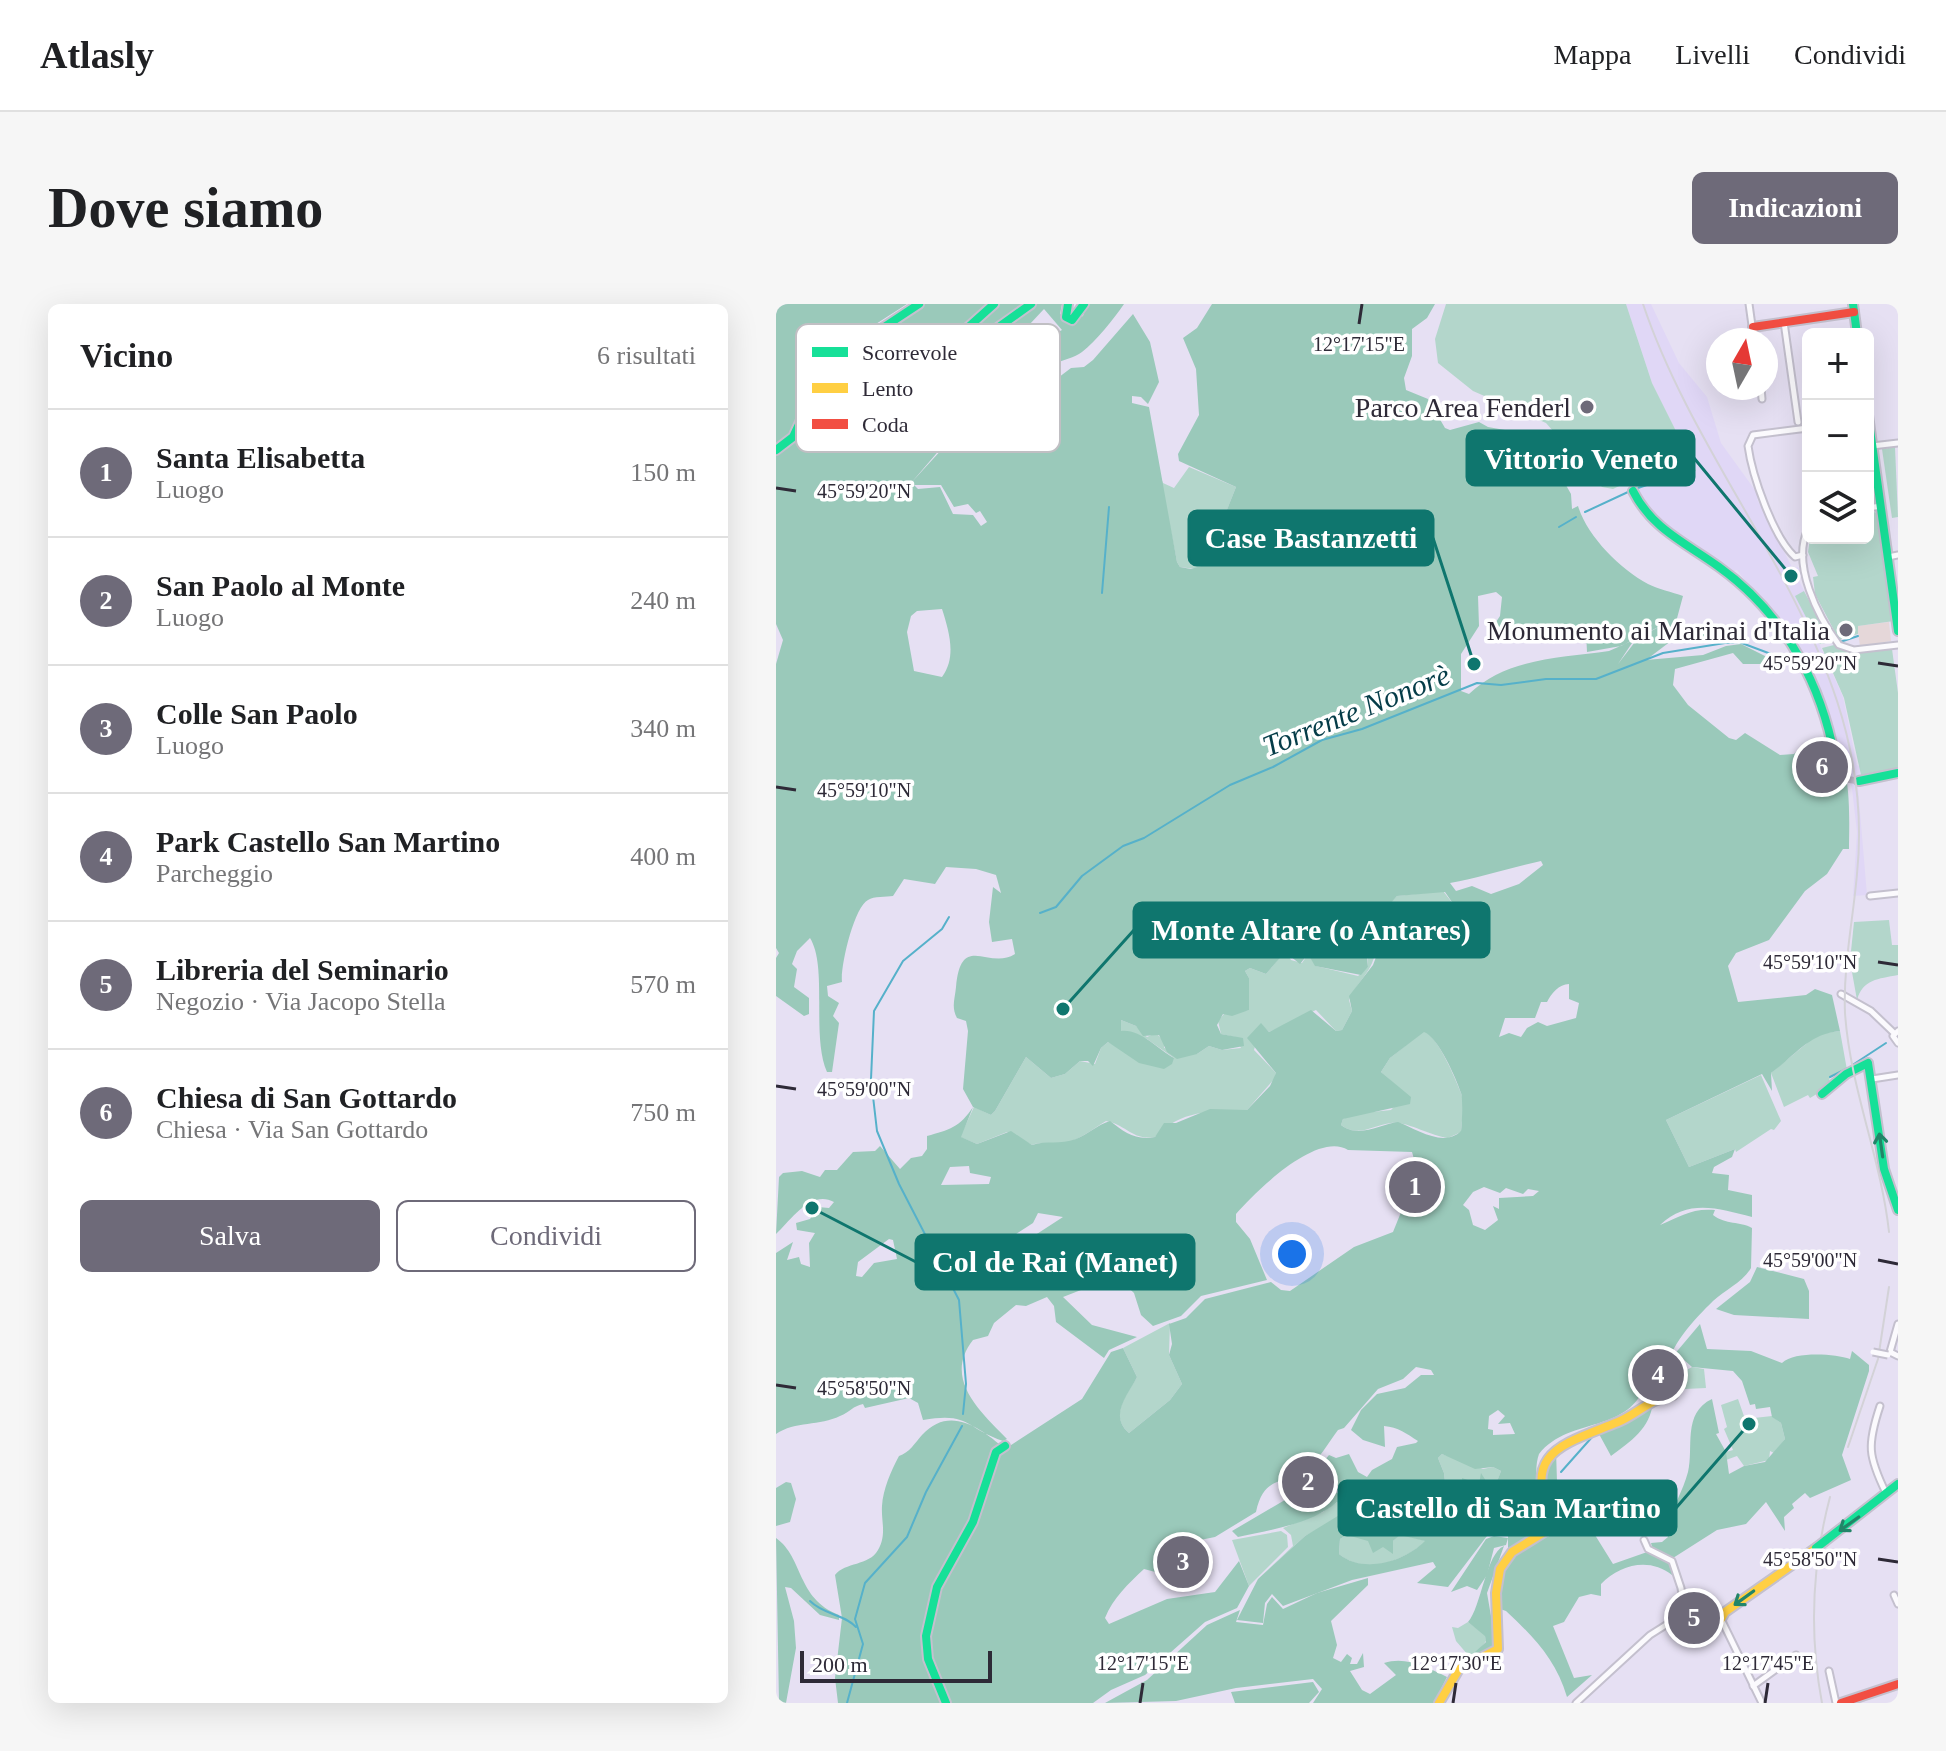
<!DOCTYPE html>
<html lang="it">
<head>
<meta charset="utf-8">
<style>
	:root { --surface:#fff; --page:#f6f6f6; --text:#202124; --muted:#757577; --line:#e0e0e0; --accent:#6e6a79 }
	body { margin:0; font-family:Georgia,serif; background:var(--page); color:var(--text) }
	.controls { position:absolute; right:24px; top:24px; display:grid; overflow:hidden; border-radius:12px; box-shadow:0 8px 32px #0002 }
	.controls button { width:72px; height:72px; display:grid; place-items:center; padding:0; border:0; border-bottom:2px solid var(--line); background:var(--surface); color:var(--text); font:40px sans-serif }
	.compass { position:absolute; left:930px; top:24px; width:72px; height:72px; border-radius:50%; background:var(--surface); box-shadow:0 8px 32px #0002; rotate:9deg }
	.scale { position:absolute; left:24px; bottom:20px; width:192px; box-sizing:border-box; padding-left:8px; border:4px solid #2e2a37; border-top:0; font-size:22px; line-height:28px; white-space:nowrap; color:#2e2a37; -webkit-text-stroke:6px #fff; paint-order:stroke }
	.you { position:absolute; left:516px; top:950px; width:28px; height:28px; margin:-20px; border:6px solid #fff; border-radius:50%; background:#1a73e8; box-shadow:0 0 0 12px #1a73e833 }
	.badge { display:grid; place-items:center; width:52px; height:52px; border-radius:50%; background:var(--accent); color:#fff; font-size:26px; font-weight:700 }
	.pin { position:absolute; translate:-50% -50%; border:4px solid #fff; box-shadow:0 2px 8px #0006 }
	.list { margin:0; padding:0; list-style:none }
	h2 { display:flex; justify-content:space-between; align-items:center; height:104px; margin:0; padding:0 32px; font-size:34px }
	h2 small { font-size:26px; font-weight:400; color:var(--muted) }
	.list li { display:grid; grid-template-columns:52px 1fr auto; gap:24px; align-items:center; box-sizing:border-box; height:128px; padding:0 32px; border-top:2px solid var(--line) }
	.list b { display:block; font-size:30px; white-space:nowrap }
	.list p { margin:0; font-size:26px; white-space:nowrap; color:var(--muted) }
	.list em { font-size:26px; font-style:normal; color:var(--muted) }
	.actions { display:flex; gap:16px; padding:24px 32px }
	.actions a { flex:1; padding:18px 0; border:2px solid var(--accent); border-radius:12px; text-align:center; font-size:28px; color:var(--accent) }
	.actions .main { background:var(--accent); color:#fff }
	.icon { flex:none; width:44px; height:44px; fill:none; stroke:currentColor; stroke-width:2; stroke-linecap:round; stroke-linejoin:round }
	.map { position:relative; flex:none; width:1122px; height:1399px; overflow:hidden; border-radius:12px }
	header { display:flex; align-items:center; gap:48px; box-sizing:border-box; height:112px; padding:0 40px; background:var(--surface); border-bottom:2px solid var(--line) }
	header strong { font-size:38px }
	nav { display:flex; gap:44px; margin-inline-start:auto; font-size:28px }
	.intro { display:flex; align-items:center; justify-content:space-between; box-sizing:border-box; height:192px; padding:0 48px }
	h1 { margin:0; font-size:56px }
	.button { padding:20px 36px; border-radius:12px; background:var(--accent); color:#fff; font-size:28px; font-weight:700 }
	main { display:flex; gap:48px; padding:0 48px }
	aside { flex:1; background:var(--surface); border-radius:12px; box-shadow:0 8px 32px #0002 }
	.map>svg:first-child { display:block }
	.commercial { fill:#e5d7d9 }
	.built { fill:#e0d7f6 }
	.green { fill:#b3d6cb }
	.forest { fill:#9ac9ba; fill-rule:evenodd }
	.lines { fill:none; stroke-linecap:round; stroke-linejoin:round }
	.stream { stroke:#56b1ca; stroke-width:2 }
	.secondary-tunnel { stroke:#c1bccd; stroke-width:7; stroke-dasharray:7 3.5; stroke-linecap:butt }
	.street-casing { stroke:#c4c0ce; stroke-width:9 }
	.fast-casing { stroke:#c4c0ce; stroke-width:12 }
	.slow-casing { stroke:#c4c0ce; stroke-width:12 }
	.jam-casing { stroke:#c4c0ce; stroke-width:12 }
	.street { stroke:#fbfafd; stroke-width:5 }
	.fast { stroke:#16e098; stroke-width:8 }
	.slow { stroke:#ffcf43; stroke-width:8 }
	.jam { stroke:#f24e42; stroke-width:8 }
	.rail { stroke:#d3d2d7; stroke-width:2 }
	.street-bridge-casing { stroke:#c4c0ce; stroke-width:9; stroke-linecap:butt }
	.fast-bridge-casing { stroke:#c4c0ce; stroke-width:12; stroke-linecap:butt }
	.street-bridge { stroke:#fbfafd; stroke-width:5 }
	.fast-bridge { stroke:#16e098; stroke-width:8 }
	.oneway { stroke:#228568 }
	.ticks { fill:none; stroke:#2e2a37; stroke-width:3 }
	.poi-dot { fill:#6e6a79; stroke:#fff; stroke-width:3 }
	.labels { text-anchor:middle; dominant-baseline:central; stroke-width:7; stroke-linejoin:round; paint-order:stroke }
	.poi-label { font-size:28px; fill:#2e2a37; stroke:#fff; text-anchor:end }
	.water-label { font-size:30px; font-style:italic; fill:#053c48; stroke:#fff }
	.key { fill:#fff; stroke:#c0bfc3; stroke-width:2 }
	.key-label { font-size:22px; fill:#2e2a37 }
	.ticks-label { font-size:20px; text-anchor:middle; fill:#2e2a37; stroke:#fff; stroke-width:7; stroke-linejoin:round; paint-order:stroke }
	.leader { fill:none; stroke:#0f766e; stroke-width:3 }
	.callout-dot { fill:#0f766e; stroke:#fff; stroke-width:3 }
	.callout { fill:#0f766e; stroke:#0f766e; stroke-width:3 }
	.callout-label { font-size:30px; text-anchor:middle; font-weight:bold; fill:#fff }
</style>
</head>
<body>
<header>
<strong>Atlasly</strong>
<nav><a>Mappa</a><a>Livelli</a><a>Condividi</a></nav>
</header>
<div class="intro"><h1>Dove siamo</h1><a class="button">Indicazioni</a></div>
<main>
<aside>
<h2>Vicino<small>6 risultati</small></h2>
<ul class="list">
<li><span class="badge">1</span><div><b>Santa Elisabetta</b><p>Luogo</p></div><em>150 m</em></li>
<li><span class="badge">2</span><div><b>San Paolo al Monte</b><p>Luogo</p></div><em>240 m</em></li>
<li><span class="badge">3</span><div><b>Colle San Paolo</b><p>Luogo</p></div><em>340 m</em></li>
<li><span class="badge">4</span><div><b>Park Castello San Martino</b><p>Parcheggio</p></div><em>400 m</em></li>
<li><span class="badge">5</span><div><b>Libreria del Seminario</b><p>Negozio · Via Jacopo Stella</p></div><em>570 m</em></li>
<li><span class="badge">6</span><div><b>Chiesa di San Gottardo</b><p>Chiesa · Via San Gottardo</p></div><em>750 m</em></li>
</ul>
<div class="actions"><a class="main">Salva</a><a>Condividi</a></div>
</aside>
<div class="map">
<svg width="1122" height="1399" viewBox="0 0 1122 1399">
	<rect width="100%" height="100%" fill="#e6e0f3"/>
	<!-- commercial -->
	<polygon class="commercial" points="1113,318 1115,337 1084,342 1081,322"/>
	<!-- built -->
	<polygon class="built" points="850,0 875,0 903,59 931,93 945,139 984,193 981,195 1017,265 1022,263 1027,271 1022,275 1034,298 1037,326 1067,393 1081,461 1085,463 1082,484 1091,591 1077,592 1081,528 1076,485 1063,443 1058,442 1055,425 1020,344 961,266 956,268 889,223 859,185 894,170 920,167 876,79"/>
	<!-- green -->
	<g class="green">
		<polygon points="670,0 850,0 876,79 920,167 894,170 859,185 854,177 837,185 826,183 770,119 697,87 662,59 659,35"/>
		<polygon points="1119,143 1122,213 1116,214 1106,145"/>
		<polygon points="413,163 460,183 429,262 419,265 404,263 401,258 384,172 387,179 398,184"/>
		<polygon points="1098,208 1103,210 1118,317 1082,322 1082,330 1063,336 1039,290 1037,273 1042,272 1032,248 1034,234 1092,234 1092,210"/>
		<polygon points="1028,287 1055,338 1044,340 1019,292"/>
		<polygon points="1058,341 1073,349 1116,345 1122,389 1122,464 1085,471 1068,394 1046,344"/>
		<polygon points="667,587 678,601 661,622 646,612 636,614 614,599 621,592"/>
		<path d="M585,608L605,611L610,608L629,627L656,640L624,649H599C596,668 580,679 573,696L576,707L566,726L560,727L540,706L493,728L485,720L478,746L500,769L499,774L471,806C434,807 405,806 379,833C357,837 349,820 330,817C315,826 300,839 282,840C271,840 266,837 256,841L231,828L201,840L184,833L198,803L215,811L219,807L250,753L275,774L289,770L304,757L319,760L325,744L332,738C366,754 353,766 398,754L371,735L345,727V716L360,722L371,733L380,729L389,738L388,744L421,750L433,742L446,746L465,744L459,733L445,730L442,717L448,710L473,706V674L469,667L474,664L490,670L509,647L515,656L526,659L532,650L540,662L582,672L592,663L591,650L574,620Z"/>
		<path d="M1113,616L1116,641H1122V671C1102,675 1087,675 1081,696L1074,657L1078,618Z"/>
		<path d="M648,727C662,733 679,774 685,789C688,796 686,819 685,828L672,834C654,832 631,817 615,819C598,821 582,834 565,821L567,815L577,810L615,806L630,790L605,768L614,754Z"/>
		<polygon points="1064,727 1071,766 1054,773 1051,784 1034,794 1032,791 1008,803 995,769 1042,730"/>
		<polygon points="985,771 1005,817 998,826 995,825 960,848 959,845 913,863 890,816"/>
		<path d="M394,1019L393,1051L406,1080L394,1096L353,1129C332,1111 352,1090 361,1073L347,1044Z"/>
		<polygon points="916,1063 928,1065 930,1084 909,1085 907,1068"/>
		<polygon points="962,1095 969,1115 996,1112 1005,1119 1009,1135 998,1149 994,1147 993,1156 968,1162 961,1152 950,1156 950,1148 957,1146 948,1125 951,1123 945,1101"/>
		<polygon points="666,1150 707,1165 717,1163 725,1167 717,1189 707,1184 706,1170 703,1180 685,1181 687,1187 680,1194 671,1195 668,1169 662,1154"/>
		<polygon points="561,1198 567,1201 568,1211 529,1232 482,1275 517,1242 515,1231 507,1224 547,1208"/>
		<polygon points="505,1227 511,1231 512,1243 473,1282 456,1236"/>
		<path d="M624,1230L650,1237C628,1257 589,1272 563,1250L564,1235L571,1231L617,1237Z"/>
		<polygon points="692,1318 709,1331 710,1337 699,1351 692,1351 680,1337 676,1323 682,1324"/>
	</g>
	<!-- forest -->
	<g class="forest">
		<polygon points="0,0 131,0 89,27 77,40 65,67 30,90 16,130 0,142"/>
		<path d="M144,0H210L181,33L182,40L191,46L249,11L260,0H286L284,10L298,16L307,12L311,0H348C337,16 321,36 306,48C290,60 261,56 263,84C218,84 229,118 209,125C198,128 189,122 178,129L135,179L179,131L190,126L209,127L217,122L231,96L247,87L266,86L295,64L308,63L317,56L357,10L374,38L383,78L372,100L365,93L356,92V99L373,103L401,258L404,263L415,265L429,261L460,183L403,157L402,150L423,111L420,65L407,34L421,24L436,0H659L651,14L636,25V52L628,74L630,86L652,95L669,124L674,126L703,118L712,123L762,132L795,190L796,205L802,202C811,232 844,265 872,280C882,285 896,288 907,292L900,318L941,334L895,337L870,356L927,351L950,342L965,340L995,355V360H967L957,349L899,365L897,381L912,401L953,434L960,436L969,429L1004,451L1018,450L1032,437C1040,441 1055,443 1061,450C1076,467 1073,522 1073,545H1067L1051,570L1029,587L993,636L960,649L952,662L962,698L1030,691L1039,685L1056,691L1064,727C1032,730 1019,752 995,769L996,787L986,770L890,816L913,863L959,845L956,853L938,863L936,869L953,871L952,886L976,891V913C943,905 913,894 884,921C904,913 915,904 939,906L937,911C950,921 964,917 976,924L975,964C967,978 949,986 937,997C919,1015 890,1044 891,1071L886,1066L884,1050L873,1044C872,1048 875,1065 871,1076C854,1132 794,1111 763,1150C755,1173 767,1202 774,1224L732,1247V1230L711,1232L672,1283L641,1279L660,1263L657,1258L576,1276L507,1302L496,1290L489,1299L487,1319L461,1316L482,1275L529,1232L570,1207L561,1198C536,1220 494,1226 462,1233L456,1227L514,1193L543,1181L563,1190L572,1187L543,1173L544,1162L553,1151L560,1154L573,1150L582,1168L591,1173L596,1166L616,1155L621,1143L640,1139L642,1137C631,1130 622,1123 608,1122L609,1143L587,1136L575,1126L585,1106L601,1090L629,1084L645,1071H658L655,1066L640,1063L627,1075L602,1085L568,1124L562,1126C553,1138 542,1157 530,1166C507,1182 488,1170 480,1208L439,1233L424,1236L383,1269L368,1265C352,1280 337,1294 329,1314L333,1320L391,1295L439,1288L463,1257L473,1282L461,1304L429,1318L369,1371L335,1386L317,1399H62L59,1374L66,1314L59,1271C69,1258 93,1262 102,1246C111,1231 105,1217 106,1202C107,1185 115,1167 123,1152C133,1149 139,1139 146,1131C173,1101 204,1123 229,1145L306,1095L335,1048L347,1044L361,1073C353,1090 332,1111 353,1129L394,1096L406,1080L393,1051L396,1040L393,1020L410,1014L429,995L495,978L505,986L514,987L578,943L617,928L632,891L641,883L637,878L640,862L636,848L572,846C541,827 480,887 460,910V918L474,935L491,976L425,992L405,1012L377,1022L365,1011L358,989L336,968L288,976L305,986L287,993L316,1021L361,1033L333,1046L328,1054L280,1018L278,1002L271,993L250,1002L240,1001L218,1019L212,1032L197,1036C166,1075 206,1109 231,1135L227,1137C188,1124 195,1108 147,1116L142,1099L133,1094L89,1104L87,1100C77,1102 74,1108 64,1112C44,1122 19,1117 0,1130V949L17,938L11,956L23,953L25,960L34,963L33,939L39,929L21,926L20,919L34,915L42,903L53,904L58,898C35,885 14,917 0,930L3,873L7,869L26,867L44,873L49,866H61L77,848L99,847L104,842L124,865L135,854L146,852L151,845V832C173,826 184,823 197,803L187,785L192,727L190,717L181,714C175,703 179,695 180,683C185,627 213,667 239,650L236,635L216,638L213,618L217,583L225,589L220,571L200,565L170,563L159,580L128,575L117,592C110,593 98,592 92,596C78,603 64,663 66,678L51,682L52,692L63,699L57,712L63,719L56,768H51C35,732 52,663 34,634L21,647L16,660L21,665L18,683L33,694V710L28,712L0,692V654L3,649L0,644V360L7,336L0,320V147L15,139L38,92L68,74L88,40ZM268,5L286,26L266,36L253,21ZM138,181H165L178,203L192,200L200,209L204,207L211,218L205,222L197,211L177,210L164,183L142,185ZM720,288L726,293L724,312L716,324L719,334L798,322L810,328L811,348L845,342L896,316L862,334L842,360L858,336L833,347C784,354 730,354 693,390L685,387V350L703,322L702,292ZM166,305C173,327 181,353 166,373L138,367L131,328L135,312L141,307ZM765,557L767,561L743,580L715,590L696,582L680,587L674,579C703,574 734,564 765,557ZM669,588L678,601L661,622L646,612L636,614L614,600L621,592ZM585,608L610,609L633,631L656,640L624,649L612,636L605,640L597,661L573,692L576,707L566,726L560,727L535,706L493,728L485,719L471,734L500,769L494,782L471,806L434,805L400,819H388L379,833C360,837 348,828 334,817C321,821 312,830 300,835C284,841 271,836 256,841L235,827L201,840L185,833L197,803L215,811L219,807L250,753L275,774L289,770L304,757H312L317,762L325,744L332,738L363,759L388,765L396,760L398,754C381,745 365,725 345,727V716L360,722L367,732L383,731L391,748L401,755L421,750L433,742L446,746L468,742L467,734L445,730L441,721L447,710L456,712L473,706V674L469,667L474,664L490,670L509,648L524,660L532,650L539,662L585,671L592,663L590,646L574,620ZM793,680V695L803,699L800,714L771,722L762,718L751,724L745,733L733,729L723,733L729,714H759L765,698H771C775,690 783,680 793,680ZM648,728C662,733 680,774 685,789C687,792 686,823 685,827C668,844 640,825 622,818C604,820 583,835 565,821L567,815L634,800L635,793L605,768L614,754ZM193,862L194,869L215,873L213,880L165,881L174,863ZM708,883L724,889L730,884L747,890L752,885L763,887L757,892L723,894V905L717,902L722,916L709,926L697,921L693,906L687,901L697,888ZM262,909L287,913L233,948L234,934L257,919ZM113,935L117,936L121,955L98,959L86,973L80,972L82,958ZM722,1106L729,1112L722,1120L734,1119L739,1130L717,1131V1126L712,1125L713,1112ZM666,1150L699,1165L717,1163L725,1167L717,1188L707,1185L712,1180L705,1169L703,1180L686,1174L687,1187L680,1194L671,1195L668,1169L662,1154ZM571,1231L592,1237L597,1249L607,1243L617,1250V1237L624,1231L649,1237C628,1258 587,1270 563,1250L564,1235Z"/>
		<polygon points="219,0 250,0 191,39 189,31"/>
		<polygon points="981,963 1028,975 1033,987 1033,1015 958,1011 940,1005 974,978"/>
		<path d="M924,1020L931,1045L975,1047L1006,1059C1019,1047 1059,1050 1074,1055L1076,1047L1093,1061V1067L1066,1151L1075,1176L1034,1194L1029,1189L1016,1200L1018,1204L1008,1213L1009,1227L990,1198L970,1220L941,1226L897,1254L877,1246L875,1239L886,1238L892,1233C892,1208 906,1191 912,1168C918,1144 906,1109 936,1095L943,1129L940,1130L950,1148L953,1170L968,1162L989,1158L1009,1135L1005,1119L996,1113L994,1103L980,1105L979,1100L974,1101L966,1077L957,1067L916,1063L907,1055L908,1077L895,1073L897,1052Z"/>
		<path d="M877,1098C874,1125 855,1137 835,1152L823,1130Z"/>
		<path d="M780,1146L781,1178L792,1206L806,1210L837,1260L874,1247C884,1253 898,1257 896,1271C874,1253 844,1260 825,1280V1292L815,1290L803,1293L788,1318L777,1322L798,1374L816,1371L791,1393C780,1356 758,1333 730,1307L721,1304C724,1271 731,1250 762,1236C771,1232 779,1231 786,1227L769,1189L768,1163Z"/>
		<polygon points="10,1178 15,1179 20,1195 14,1218 0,1222 0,1184"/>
		<polygon points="718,1232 732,1234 730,1241 718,1244 711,1271 701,1286 691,1282 675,1288 710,1235"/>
		<path d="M0,1234C28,1254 20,1294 63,1311V1316L44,1311L15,1284L9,1283L18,1317L20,1344L10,1399H3Z"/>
		<path d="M728,1242L711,1289L719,1335L716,1342L702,1351L699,1348L710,1338L709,1332L692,1318C705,1304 710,1249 728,1242Z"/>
		<path d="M592,1274V1281L555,1317L561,1341L557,1354L565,1358L571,1350L576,1354L574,1360H581L587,1349L588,1363L574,1367L586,1386L594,1390L620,1371L608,1359C630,1352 651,1363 671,1373L658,1399H537L546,1385L537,1375L460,1384L400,1397L329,1399L371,1376L431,1321L464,1306L460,1318L487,1321L491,1300L496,1293L507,1305L541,1289Z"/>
		<polygon points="537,1378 543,1388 533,1399 459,1399 455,1388"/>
	</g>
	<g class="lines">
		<!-- stream -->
		<g class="stream">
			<polyline points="862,184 894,173 916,171"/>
			<polyline points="809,208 852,188"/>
			<polyline points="783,223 800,213"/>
			<polyline points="326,289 333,203"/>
			<polyline points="1064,338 1082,332"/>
			<polyline points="264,609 280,603 306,572 347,542 368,534 454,481 497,463 546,436 586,425 701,379 725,381 770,375 820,375 887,349 949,339 963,338 995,350"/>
			<polyline points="173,613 166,625 127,657 98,707 95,775 101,827 123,880 183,996 190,1080 187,1110"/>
			<polyline points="1078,760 1110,739"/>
			<polyline points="1054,773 1072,764"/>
			<polyline points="785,1168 817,1132"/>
			<path d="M34,1297C48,1311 68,1310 80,1323"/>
			<polyline points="71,1399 87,1340 79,1315 89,1279 131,1233 150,1188 186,1122"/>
		</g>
		<!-- secondary-tunnel -->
		<polyline class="secondary-tunnel" points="1056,440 1061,469 1069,475 1083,477"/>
		<!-- street casing -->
		<g class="street-casing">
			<g id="street">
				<polyline points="973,0 978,36"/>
				<polyline points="1008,18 1022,118"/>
				<polyline points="985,84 986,95"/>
				<polyline points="1096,142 1122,139"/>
				<polyline points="1092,204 1105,202"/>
				<path d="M1032,225C1015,260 1042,313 1063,341L1078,346L1122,341"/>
				<path d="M1027,251L1019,253C997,233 976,171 972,142L977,131L1032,124"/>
				<polyline points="1112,253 1122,251"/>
				<polyline points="1094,592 1122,589"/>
				<polyline points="1065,690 1095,707 1118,729"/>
				<polyline points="1122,727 1117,732 1122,739"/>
				<polyline points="1096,775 1122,771"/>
				<polyline points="1122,1020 1114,1048 1122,1052"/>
				<path d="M1104,1102C1091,1141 1092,1152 1110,1189"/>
				<polyline points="868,1236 872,1245 896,1257 905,1284 910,1317"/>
				<polyline points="1118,1291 1122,1300"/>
				<polyline points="1053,1367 1060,1399"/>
				<polyline points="977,1382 1020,1351"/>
				<polyline points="800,1399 874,1331 893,1319 945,1315 986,1399"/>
			</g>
		</g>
		<!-- fast casing -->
		<g class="fast-casing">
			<g id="fast">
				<polyline points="218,0 188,27 188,41 199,40 255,0"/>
				<polyline points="292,0 290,13 296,16 308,0"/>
				<polyline points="1077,0 1081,30"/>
				<polyline points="1092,111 1122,327"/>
				<polyline points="0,146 17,133 35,95 71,68 90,35 143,0"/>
				<path d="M857,187C876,225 910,239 943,263C1003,306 1040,369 1056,440"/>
				<polyline points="1083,477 1122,469"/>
				<polyline points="1046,790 1070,770 1092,759 1108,865 1122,906"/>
				<polyline points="1049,1237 1122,1180"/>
				<polyline points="170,1399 152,1355 150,1332 161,1283 197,1218 220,1148 229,1142"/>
			</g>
		</g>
		<!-- slow casing -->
		<g class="slow-casing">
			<g id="slow">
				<polyline points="945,1315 949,1308 1040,1244"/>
				<path d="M663,1399L683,1365L722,1345L720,1289L724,1265L736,1248L778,1222C743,1147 786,1141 842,1118C863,1109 873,1095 897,1091L895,1072"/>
			</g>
		</g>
		<!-- jam casing -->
		<g class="jam-casing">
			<g id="jam">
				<polyline points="977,23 1078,8"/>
				<polyline points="1065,1399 1122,1380"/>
			</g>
		</g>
		<!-- street -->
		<use href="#street" class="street"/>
		<!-- fast -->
		<use href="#fast" class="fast"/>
		<!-- slow -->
		<use href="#slow" class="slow"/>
		<!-- jam -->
		<use href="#jam" class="jam"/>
		<!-- rail -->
		<g class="rail">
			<path d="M867,0C914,140 1015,257 1061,397C1079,452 1087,512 1081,570C1077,616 1067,663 1069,709C1074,784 1105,854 1113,928"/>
			<polyline points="1072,1143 1102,1055 1113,983"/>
			<path d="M1046,1399C1033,1330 1036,1261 1054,1193"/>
		</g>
		<!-- street-bridge casing -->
		<g class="street-bridge-casing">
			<polyline id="street-bridge" points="1097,1048 1112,1051"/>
		</g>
		<!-- fast-bridge casing -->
		<g class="fast-bridge-casing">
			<polyline id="fast-bridge" points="1040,1244 1049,1237"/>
		</g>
		<!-- street-bridge -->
		<use href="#street-bridge" class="street-bridge"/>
		<!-- fast-bridge -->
		<use href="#fast-bridge" class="fast-bridge"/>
	</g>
	<!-- one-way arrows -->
	<defs><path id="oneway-shaft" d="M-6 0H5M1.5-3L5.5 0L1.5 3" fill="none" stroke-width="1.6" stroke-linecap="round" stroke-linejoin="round" transform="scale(2)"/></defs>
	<g class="oneway">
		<use href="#oneway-shaft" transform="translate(1105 841) rotate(-98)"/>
		<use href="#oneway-shaft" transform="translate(1073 1220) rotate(144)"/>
		<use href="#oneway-shaft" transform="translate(968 1294) rotate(144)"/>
	</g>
	<!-- ticks -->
	<path class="ticks" d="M583,20L586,0M0,184L20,187M1102,359L1122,362M0,483L20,486M1102,658L1122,661M0,782L20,785M1102,956L1122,960M0,1081L20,1084M1102,1255L1122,1258M364,1399L367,1379M677,1399L680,1379M989,1399L992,1379"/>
	<!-- markers -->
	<g class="poi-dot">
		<circle cx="811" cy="103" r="8"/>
		<circle cx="1070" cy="326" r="8"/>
	</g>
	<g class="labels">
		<!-- poi labels -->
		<g class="poi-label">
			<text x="795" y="103">Parco Area Fenderl</text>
			<text x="1054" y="326">Monumento ai Marinai d'Italia</text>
		</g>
		<!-- water labels -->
		<g class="water-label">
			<text transform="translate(580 406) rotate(-22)">Torrente Nonorè</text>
		</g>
	</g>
	<!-- legend -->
	<rect x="20" y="20" width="264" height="128" rx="12" class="key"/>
	<rect x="36" y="43" width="36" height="10" fill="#16e098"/>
	<rect x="36" y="79" width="36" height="10" fill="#ffcf43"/>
	<rect x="36" y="115" width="36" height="10" fill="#f24e42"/>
	<g class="key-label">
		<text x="86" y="56">Scorrevole</text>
		<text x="86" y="92">Lento</text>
		<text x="86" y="128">Coda</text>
	</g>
	<g class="ticks-label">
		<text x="583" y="47">12°17'15"E</text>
		<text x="88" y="194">45°59'20"N</text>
		<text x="1034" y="366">45°59'20"N</text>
		<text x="88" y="493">45°59'10"N</text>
		<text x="1034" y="665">45°59'10"N</text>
		<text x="88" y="792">45°59'00"N</text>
		<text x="1034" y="963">45°59'00"N</text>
		<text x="88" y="1091">45°58'50"N</text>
		<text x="1034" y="1262">45°58'50"N</text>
		<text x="367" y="1366">12°17'15"E</text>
		<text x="680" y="1366">12°17'30"E</text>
		<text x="992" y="1366">12°17'45"E</text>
	</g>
	<!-- callouts -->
	<path class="leader" d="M1015 272L918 154M698 360L657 234M287 705L358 626M36 904L140 958M973 1120L900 1204"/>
	<g class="callout-dot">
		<circle cx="1015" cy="272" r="8"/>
		<circle cx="698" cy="360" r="8"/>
		<circle cx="287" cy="705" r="8"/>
		<circle cx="36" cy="904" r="8"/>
		<circle cx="973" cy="1120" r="8"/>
	</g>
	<g class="callout">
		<rect x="691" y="127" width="227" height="54" rx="8"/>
		<rect x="413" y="207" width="244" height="54" rx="8"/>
		<rect x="358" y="599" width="355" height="54" rx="8"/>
		<rect x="140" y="931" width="278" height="54" rx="8"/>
		<rect x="563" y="1177" width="337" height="54" rx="8"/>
	</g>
	<g class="callout-label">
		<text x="805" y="165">Vittorio Veneto</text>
		<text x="535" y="244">Case Bastanzetti</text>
		<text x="535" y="636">Monte Altare (o Antares)</text>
		<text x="279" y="968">Col de Rai (Manet)</text>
		<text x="732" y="1214">Castello di San Martino</text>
	</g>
</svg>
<div class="controls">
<button>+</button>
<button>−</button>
<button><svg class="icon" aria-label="layers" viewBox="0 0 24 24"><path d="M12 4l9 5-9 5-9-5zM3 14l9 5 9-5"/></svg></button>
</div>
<svg class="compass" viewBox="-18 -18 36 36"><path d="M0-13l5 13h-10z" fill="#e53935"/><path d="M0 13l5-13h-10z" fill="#757577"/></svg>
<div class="scale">200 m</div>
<div class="you"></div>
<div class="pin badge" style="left:639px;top:883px">1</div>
<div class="pin badge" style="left:532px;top:1178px">2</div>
<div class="pin badge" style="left:407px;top:1258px">3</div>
<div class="pin badge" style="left:882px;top:1071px">4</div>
<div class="pin badge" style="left:918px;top:1314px">5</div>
<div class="pin badge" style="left:1046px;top:463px">6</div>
</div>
</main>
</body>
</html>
